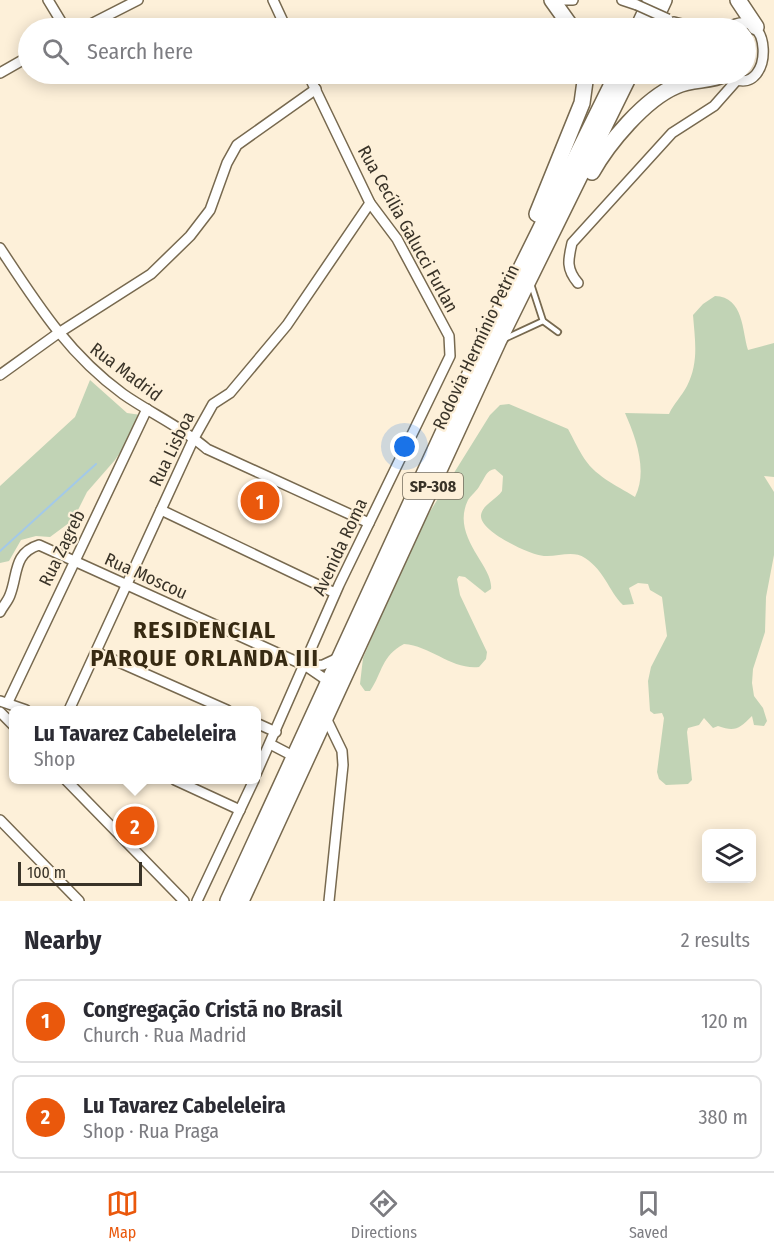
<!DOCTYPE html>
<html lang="en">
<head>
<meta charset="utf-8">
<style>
	:root { --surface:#fff; --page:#f2f2f3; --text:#2b2b33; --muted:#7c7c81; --line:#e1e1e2; --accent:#ea580c }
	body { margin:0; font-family:"Fira Sans Condensed",sans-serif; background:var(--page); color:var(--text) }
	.controls { position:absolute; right:18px; bottom:18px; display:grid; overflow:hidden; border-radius:9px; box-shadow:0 3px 15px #0003 }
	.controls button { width:54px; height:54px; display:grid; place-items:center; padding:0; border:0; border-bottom:2px solid var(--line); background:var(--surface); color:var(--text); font:30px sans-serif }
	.scale { position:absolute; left:18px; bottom:15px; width:124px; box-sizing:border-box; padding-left:6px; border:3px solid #393328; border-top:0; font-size:16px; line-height:21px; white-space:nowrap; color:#393328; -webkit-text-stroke:4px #fdf0d9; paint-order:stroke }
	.you { position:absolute; left:405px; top:447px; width:21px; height:21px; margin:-15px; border:4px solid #fff; border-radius:50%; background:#1a73e8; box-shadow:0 0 0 9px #1a73e833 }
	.badge { display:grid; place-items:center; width:39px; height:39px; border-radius:50%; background:var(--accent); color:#fff; font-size:20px; font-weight:700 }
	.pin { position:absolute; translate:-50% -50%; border:3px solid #fff; box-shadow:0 2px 6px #0006 }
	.popup { position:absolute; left:9px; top:706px; width:252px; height:78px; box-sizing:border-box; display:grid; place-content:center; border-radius:9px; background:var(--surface); filter:drop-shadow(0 2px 4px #0005); font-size:20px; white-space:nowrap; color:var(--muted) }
	.popup b { font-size:22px; color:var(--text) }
	.popup::after { content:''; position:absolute; left:50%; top:100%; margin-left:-12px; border:12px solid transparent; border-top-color:var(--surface) }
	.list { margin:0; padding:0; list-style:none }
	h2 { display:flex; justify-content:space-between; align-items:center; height:78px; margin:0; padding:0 24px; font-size:26px }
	h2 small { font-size:20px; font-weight:400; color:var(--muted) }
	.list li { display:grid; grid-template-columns:39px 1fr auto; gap:18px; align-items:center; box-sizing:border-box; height:84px; margin:0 12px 12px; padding:0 12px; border:2px solid var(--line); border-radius:9px }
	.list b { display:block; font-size:22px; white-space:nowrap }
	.list p { margin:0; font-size:20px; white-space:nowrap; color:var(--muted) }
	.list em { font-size:20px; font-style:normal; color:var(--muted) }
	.icon { flex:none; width:33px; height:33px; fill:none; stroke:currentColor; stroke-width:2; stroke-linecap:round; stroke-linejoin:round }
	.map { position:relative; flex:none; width:774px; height:901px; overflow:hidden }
	.search { position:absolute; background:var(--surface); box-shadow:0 3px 15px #0003; left:18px; right:18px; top:18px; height:66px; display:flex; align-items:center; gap:15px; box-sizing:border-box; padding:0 21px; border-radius:33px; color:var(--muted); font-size:22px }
	.sheet { height:270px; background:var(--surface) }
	nav { display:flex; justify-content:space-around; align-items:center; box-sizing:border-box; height:84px; border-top:2px solid var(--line); background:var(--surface); font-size:16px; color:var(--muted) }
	nav a { display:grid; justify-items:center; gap:3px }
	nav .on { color:var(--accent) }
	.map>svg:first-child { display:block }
	.green { fill:#c1d3b5 }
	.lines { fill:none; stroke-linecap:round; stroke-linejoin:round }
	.stream { stroke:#a3c9e8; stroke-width:2 }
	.lane-casing { stroke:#77694f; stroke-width:8 }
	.street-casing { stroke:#77694f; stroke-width:12 }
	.primary-casing { stroke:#77694f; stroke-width:18 }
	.lane { stroke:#fff; stroke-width:4.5 }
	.street { stroke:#fff; stroke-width:9 }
	.primary { stroke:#fff; stroke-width:15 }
	.street-bridge-casing { stroke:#77694f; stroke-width:12; stroke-linecap:butt }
	.street-bridge { stroke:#fff; stroke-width:9 }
	.labels { text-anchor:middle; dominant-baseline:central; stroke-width:4.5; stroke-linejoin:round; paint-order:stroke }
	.shield { fill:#fdf0d9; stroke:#746c5d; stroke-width:1.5 }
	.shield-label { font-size:16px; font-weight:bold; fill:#393328 }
	.street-label { font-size:18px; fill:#393328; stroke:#fdf0d9 }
	.district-label { font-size:24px; font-weight:bold; letter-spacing:1.5px; fill:#372a12; stroke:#fdf0d9 }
</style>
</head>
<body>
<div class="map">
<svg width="774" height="901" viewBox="0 0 774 901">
	<rect width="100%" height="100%" fill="#fdf0d9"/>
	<!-- green -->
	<g class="green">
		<path d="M715,296C744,297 742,331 748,350L774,343V477L764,476L774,492V555L766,597L765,632L753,669L752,683L754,696L763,708L767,721L764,726L754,725L752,716C739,729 735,732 718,726L713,728L704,718L699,725L688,728L687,732L692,780L688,784L666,785L659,779L657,772L664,718L662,713L654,714L650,711L648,681L651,667L667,636L662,597L650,590L648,584L638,583L629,588L634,604L623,605C608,590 605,571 585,558C573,550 558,557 544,556C530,555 479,531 481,515C483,504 496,500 502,491L503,476L495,469C486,470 485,478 480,485C477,491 471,495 468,500C450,537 494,566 491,589L485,593L465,577L459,576L457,579L460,595L487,652L486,659L479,667C452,670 431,646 404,644C381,656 383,672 370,691H365L360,684L363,658L416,534L490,415L500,405L509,404L568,429C573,438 577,447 582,455C594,476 616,485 635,497C648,471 636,438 625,413L669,414C674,403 682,396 687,386C699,362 695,341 693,315L703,304Z"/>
		<polygon points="90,380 127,413 141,415 134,432 115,460 87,492 73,520 50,537 36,536 21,540 9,561 0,563 0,486 75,417"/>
	</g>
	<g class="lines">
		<!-- stream -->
		<polyline class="stream" points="0,551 96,464"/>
		<!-- lane casing -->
		<g class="lane-casing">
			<g id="lane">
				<polyline points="531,284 543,321 558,332"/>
				<polyline points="504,339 543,321"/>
			</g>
		</g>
		<!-- street casing -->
		<g class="street-casing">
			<g id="street">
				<polyline points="48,0 65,28"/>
				<polyline points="273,0 286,28"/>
				<polyline points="554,0 573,0"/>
				<polyline points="622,0 637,5"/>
				<polyline points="674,22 698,28"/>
				<polyline points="83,28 138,0"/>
				<path d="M727,28C774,0 774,95 734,79"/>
				<polyline points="0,73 28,57"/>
				<path d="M0,248C37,304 68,354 123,394C150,413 182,427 207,449L369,523"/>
				<path d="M578,283C566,269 568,260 572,243L672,133L714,106L737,80"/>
				<polyline points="0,375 57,334 151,274 190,236 210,210 227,163 237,145 316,89"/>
				<polyline points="161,510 335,593"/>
				<path d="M0,612C3,606 8,601 10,595C18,575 13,553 39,545L306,666"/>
				<polyline points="96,652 227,710"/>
				<polyline points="326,686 325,679 306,666 323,665 338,658"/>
				<polyline points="0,701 26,710"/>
				<polyline points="8,702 147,409"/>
				<polyline points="69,710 194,438 213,404 230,393 287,325 370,203"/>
				<polyline points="0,712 14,726"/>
				<polyline points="326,718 342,751 343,765 329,901"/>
				<polyline points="256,723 276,732"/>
				<polyline points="270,744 295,757"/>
				<polyline points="256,774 339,585 450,356 449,336 397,239 370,203 308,74"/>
				<polyline points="66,780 184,901"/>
				<polyline points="175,780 240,810"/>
				<polyline points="0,820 79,901"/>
				<polyline points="197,901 254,780"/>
			</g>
		</g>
		<!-- primary casing -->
		<g class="primary-casing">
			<g id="primary">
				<polyline points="552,0 572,28"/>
				<polyline points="738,0 756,27"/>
				<polyline points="638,28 651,0"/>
				<polyline points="651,28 664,0"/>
				<path d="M592,172C608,143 645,99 676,86C692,78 710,82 725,74"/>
				<polyline points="537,214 582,103 586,74"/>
				<polyline points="228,901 487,337 617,74"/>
				<polyline points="241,901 498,342 630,74"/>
			</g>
		</g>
		<!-- lane -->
		<use href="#lane" class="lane"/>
		<!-- street -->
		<use href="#street" class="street"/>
		<!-- primary -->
		<use href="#primary" class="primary"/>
		<!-- street-bridge casing -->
		<g class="street-bridge-casing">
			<polyline id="street-bridge" points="637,5 668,19"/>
		</g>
		<!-- street-bridge -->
		<use href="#street-bridge" class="street-bridge"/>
	</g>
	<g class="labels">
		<!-- shield labels -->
		<rect class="shield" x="403" y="473" width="60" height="26" rx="4.5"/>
		<g class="shield-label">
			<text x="433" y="486">SP-308</text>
		</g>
		<!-- street labels -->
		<g class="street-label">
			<text transform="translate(408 229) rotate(61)">Rua Cecília Galucci Furlan</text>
			<text transform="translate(476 347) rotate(-65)">Rodovia Hermínio Petrin</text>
			<text transform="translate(126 372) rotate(37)">Rua Madrid</text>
			<text transform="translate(172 449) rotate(-64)">Rua Lisboa</text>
			<text transform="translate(340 547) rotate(-65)">Avenida Roma</text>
			<text transform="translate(62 548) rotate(-64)">Rua Zagreb</text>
			<text transform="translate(146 576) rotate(24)">Rua Moscou</text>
		</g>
		<!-- district labels -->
		<g class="district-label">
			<text x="205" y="630">RESIDENCIAL<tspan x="205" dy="28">PARQUE ORLANDA III</tspan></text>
		</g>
	</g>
</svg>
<div class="controls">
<button><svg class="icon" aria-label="layers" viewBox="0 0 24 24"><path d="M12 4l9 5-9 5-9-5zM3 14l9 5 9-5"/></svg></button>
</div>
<div class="scale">100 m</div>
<div class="you"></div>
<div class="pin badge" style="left:260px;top:501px">1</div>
<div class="pin badge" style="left:135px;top:826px">2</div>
<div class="popup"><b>Lu Tavarez Cabeleleira</b>Shop</div>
<div class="search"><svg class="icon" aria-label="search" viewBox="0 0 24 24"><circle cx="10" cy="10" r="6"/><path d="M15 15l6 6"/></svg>Search here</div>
</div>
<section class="sheet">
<h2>Nearby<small>2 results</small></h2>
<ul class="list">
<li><span class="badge">1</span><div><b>Congregação Cristã no Brasil</b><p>Church · Rua Madrid</p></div><em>120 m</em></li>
<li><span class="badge">2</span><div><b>Lu Tavarez Cabeleleira</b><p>Shop · Rua Praga</p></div><em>380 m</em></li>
</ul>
</section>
<nav>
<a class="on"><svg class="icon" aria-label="map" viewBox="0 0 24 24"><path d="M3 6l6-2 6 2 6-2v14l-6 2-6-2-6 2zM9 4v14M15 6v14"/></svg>Map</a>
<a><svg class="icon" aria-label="directions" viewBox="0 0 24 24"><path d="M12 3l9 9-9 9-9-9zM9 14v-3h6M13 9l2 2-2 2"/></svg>Directions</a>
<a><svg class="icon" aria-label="saved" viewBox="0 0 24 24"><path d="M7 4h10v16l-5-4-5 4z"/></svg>Saved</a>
</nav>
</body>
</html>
